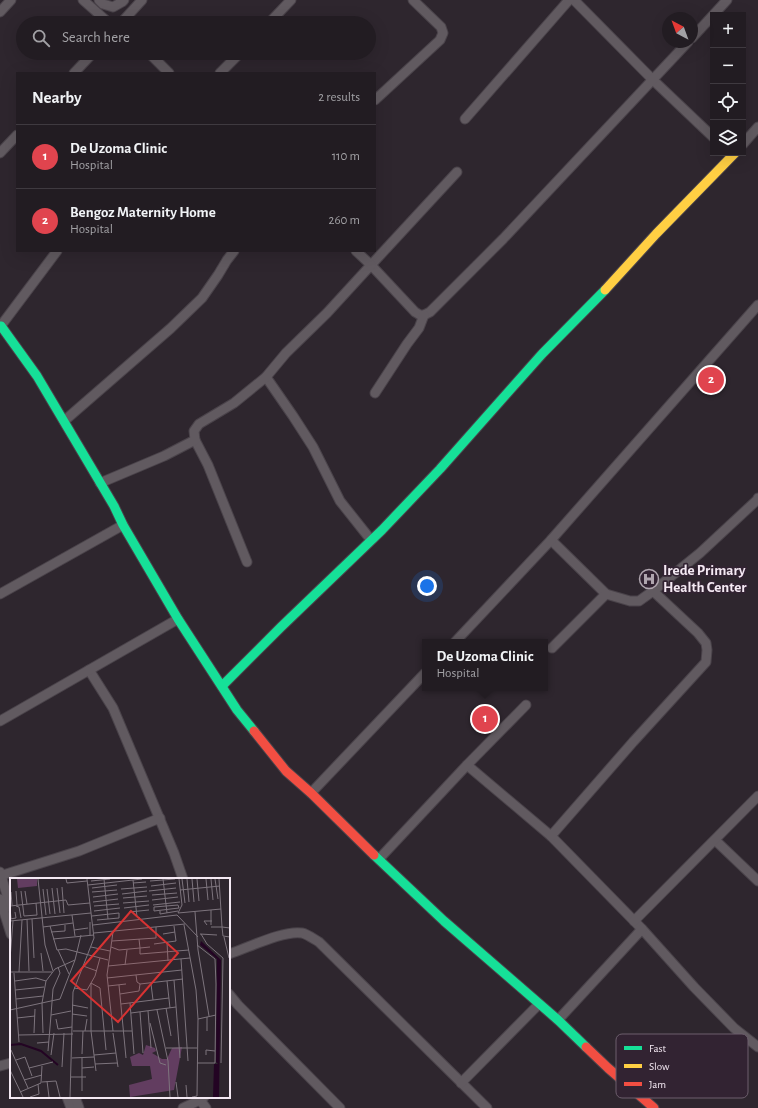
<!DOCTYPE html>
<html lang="en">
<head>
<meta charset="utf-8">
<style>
	:root { --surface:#221c22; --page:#2a252a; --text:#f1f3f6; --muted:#a2a1a5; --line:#3f3a40; --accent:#2563eb }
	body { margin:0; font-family:"Alegreya Sans",sans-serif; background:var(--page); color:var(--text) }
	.controls { position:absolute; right:12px; top:12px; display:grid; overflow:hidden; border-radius:0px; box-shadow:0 4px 16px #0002 }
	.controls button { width:36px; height:36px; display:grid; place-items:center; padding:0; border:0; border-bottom:1px solid var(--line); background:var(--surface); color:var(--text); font:20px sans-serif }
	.compass { position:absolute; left:662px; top:12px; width:36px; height:36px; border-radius:50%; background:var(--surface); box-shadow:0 4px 16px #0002; rotate:319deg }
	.you { position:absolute; left:427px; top:586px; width:14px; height:14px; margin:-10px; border:3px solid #fff; border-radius:50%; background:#1a73e8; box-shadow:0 0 0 6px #1a73e833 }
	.badge { display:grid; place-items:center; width:26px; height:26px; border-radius:50%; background:var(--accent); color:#fff; font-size:13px; font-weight:700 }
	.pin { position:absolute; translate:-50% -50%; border:2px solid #fff; box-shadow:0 1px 4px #0006 }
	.popup { position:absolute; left:422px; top:639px; width:126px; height:52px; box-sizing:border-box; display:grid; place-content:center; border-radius:0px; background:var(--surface); filter:drop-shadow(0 1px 3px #0005); font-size:13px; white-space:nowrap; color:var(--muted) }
	.popup b { font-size:15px; color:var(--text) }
	.popup::after { content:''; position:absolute; left:50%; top:100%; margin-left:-8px; border:8px solid transparent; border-top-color:var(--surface) }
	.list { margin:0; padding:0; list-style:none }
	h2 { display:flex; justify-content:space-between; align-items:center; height:52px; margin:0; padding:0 16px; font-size:17px }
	h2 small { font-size:13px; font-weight:400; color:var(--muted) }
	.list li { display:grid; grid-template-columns:26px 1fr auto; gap:12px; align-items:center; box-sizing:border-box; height:64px; padding:0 16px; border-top:1px solid var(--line) }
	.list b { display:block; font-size:15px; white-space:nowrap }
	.list p { margin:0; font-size:13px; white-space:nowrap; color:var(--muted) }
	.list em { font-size:13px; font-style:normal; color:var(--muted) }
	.icon { flex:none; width:22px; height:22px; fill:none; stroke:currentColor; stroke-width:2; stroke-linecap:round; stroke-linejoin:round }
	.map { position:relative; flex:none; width:758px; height:1108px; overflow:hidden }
	.search { position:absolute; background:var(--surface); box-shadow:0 4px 16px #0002; left:16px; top:16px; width:360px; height:44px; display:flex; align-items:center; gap:10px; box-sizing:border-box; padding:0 14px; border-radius:22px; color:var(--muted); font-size:15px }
	.panel { position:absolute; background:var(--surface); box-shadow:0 4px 16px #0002; left:16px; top:72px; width:360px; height:180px; border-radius:0px }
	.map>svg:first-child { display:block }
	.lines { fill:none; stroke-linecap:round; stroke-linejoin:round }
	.street-casing { stroke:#4a434a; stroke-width:11 }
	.fast-casing { stroke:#4a434a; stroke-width:11 }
	.slow-casing { stroke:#4a434a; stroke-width:11 }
	.jam-casing { stroke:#4a434a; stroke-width:11 }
	.street { stroke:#615a60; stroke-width:9 }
	.fast { stroke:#16e098; stroke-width:9 }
	.slow { stroke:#ffcf43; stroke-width:9 }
	.jam { stroke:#f24e42; stroke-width:9 }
	.labels { text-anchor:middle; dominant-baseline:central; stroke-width:3.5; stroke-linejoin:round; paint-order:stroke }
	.poi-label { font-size:15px; font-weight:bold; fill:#f4e9f3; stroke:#322332; text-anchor:start }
	.inset-river { fill:none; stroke:#230423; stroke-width:2 }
	.inset-road { fill:none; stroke:#7d747d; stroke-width:1 }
	.view { fill:#d83232; fill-opacity:0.15; stroke:#d83232; stroke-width:2 }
	.inset-edge { fill:none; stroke:#f4e9f3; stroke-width:2 }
	.key { fill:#322332; stroke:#6c5e6c; stroke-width:1 }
	.key-label { font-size:11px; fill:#f4e9f3 }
</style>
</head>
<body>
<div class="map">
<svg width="758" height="1108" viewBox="0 0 758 1108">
	<rect width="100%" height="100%" fill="#2e262e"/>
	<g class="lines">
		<!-- street casing -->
		<g class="street-casing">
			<g id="street">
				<polyline points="83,0 109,23"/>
				<polyline points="99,0 103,4 113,7 122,2 124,0"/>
				<polyline points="574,0 653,80 713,137"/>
				<polyline points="0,12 11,0"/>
				<polyline points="121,23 142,0"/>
				<polyline points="269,23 291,0"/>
				<polyline points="692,38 727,0"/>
				<polyline points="149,53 169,73"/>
				<polyline points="74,73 93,53"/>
				<polyline points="220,73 240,53"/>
				<polyline points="375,100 440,40 443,33 441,27 413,0"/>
				<polyline points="465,119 569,0"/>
				<polyline points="743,144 758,127"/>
				<polyline points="0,153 17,135"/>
				<polyline points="457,172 371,265 415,312 420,315 424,315 430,312 503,239 688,42"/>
				<polyline points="0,327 57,251"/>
				<polyline points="266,377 293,416 313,447 340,501 371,540"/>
				<polyline points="375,393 407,344 419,328 424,315"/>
				<polyline points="64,421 171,328 202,298 218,275 227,260 234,251"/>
				<polyline points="195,440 208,465 247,562"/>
				<polyline points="100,483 164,456 195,440 194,431 199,424 234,403 266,377 286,353 327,313 371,265 356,251"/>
				<polyline points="551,540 606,594 630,601 639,601 653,591 700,553 757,500 758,498"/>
				<polyline points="0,594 123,525"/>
				<polyline points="455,642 551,540 758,305"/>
				<polyline points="552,648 606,594"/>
				<polyline points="89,670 113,708 174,853 183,879"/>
				<polyline points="0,721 178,619"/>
				<polyline points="467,765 551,836 642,929 694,987 734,1028 758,1047"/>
				<polyline points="311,793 425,673"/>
				<polyline points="551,836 633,742 706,662 707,650 706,643 698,633 653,591"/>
				<polyline points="715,840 758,881"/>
				<polyline points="379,859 467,765 526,705"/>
				<polyline points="0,872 11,908"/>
				<polyline points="0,876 79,851 160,818"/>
				<polyline points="0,899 11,934"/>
				<polyline points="634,921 758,796"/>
				<path d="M229,954C248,948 283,930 302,933C307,934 314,939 319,942L487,1108"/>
				<polyline points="229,994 238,1005 340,1108"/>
				<polyline points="558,1020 642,929"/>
				<polyline points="0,1066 11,1063"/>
				<polyline points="461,1083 539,1004"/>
				<polyline points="67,1097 71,1108"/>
				<polyline points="75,1097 79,1108"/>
				<polyline points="200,1100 206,1108"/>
				<polyline points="183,1108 200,1100 204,1097"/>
			</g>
		</g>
		<!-- fast casing -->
		<g class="fast-casing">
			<g id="fast">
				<polyline points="1,326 37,376 114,506 123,525 178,619 237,710 254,731"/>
				<polyline points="222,686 281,627 382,530 440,469 542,354 605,290"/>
				<polyline points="374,855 444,921 558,1020 586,1047"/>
			</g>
		</g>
		<!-- slow casing -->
		<g class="slow-casing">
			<polyline id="slow" points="605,290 656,234 735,153"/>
		</g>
		<!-- jam casing -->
		<g class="jam-casing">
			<g id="jam">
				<polyline points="254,731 286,771 311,793 374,855"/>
				<polyline points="586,1047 608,1068 654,1108"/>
			</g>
		</g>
		<!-- street -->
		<use href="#street" class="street"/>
		<!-- fast -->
		<use href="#fast" class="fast"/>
		<!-- slow -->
		<use href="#slow" class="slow"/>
		<!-- jam -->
		<use href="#jam" class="jam"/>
	</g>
	<!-- icons -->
	<defs>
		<g id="hospital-ring" transform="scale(1)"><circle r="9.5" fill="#322332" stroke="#afa5ae" stroke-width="1.5"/><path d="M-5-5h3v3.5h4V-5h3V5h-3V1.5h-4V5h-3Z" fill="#afa5ae"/></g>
	</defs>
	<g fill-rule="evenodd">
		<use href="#hospital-ring" x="649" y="579"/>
	</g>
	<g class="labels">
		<!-- poi labels -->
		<g class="poi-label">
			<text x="663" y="570">Irede Primary<tspan x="663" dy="17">Health Center</tspan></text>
		</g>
	</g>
	<!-- overview -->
	<g transform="translate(10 878)">
		<rect width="220" height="220" fill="#2e262e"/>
		<path d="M7,1H27V8L8,10ZM136,167L145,170L146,173L142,175L152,181H157L162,170L172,169L164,212L120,219L119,207L142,201L140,188H122L120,179L129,175L133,177Z" fill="#623d60"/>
		<path d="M191,63L211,82L209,219H203L204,186H208L206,184L207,81L190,67Z" fill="#230423"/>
		<path class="inset-river" d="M0,167L11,166L31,173L48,187"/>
		<path class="inset-road" d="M28,1L35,67L43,93M56,1L57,5L77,3M94,1L98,41M153,1L157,35M172,1L175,25M177,1L179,24M182,1L184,24M187,1L189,23M196,1L198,22M201,1L203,22M205,1L208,21M209,1L212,49L220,50M123,2L127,39L130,40M81,3L100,1M140,3L165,1M123,5L136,4M78,7L132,1M141,8L166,5M52,9L54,35M42,10L45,36M47,10L50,35M82,10L107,7M33,11L36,37M37,11L40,36M111,11L137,9M170,12L210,8M6,13L7,27M11,13L14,38L27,37L26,25M15,13L17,26M139,13L166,10M1,14L2,27M82,14L107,12M112,16L137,13M142,17L167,15M83,19L108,16M113,20L137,18M142,22L168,19M83,24L108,21M113,25L139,23M143,27L170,24M0,28L56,22L58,27L80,25M6,28L9,29L11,40M84,28L109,26M0,29L1,41M144,29V33L169,30M144,29L168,27L169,30M114,30L139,27M201,32V47M84,33L110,30M150,33V36L168,33M119,34L139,32M185,34L188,72L199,138M168,35L211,31M168,35L172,27L169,1M62,37L65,58M82,38L109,35V40L87,42M0,41L6,40L5,34M17,41L19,93M22,41L24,80M0,43L81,35M80,44V57M83,47L167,37L188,59M174,47L186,112L188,141L187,218L182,219M197,47L194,43H202M40,48L47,72L56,71L98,82M33,49L63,45M201,49H212L213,58L220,59M64,52L78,50M41,54L55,53V47M84,55L175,46M153,56L165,54M190,56L207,57M191,56L197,66L213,80L211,185M214,59L219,80M43,61L84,57M102,63L146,60V49M157,64L158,83M144,66L166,63L164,48M81,69L100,73M101,69L109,72L130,70L129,61M140,69L130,70V76L179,72M48,72L59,96M31,75L33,93M0,81L3,43M171,81L178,183M115,87L117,72M73,88L87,93M98,88L180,80M48,89L50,95L43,111L41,137L61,133M0,94H42M9,94L12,42M4,95L9,164M126,97L127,104L130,106L173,101M97,100L172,92M164,102L170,180M5,103L26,100L36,103M157,103L160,130M81,105V153L86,193M81,105L90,110L96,172M141,106L143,122M109,107L116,180M98,108L116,106M64,110L77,112L85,98L90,80M5,112L34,109M110,116L129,113L130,106M6,121L33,118M120,125L124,176M111,126L159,120M62,127L78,130M156,130L161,158M0,132L50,121L65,82L71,57M147,132L158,183L160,219M138,133L141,170M130,134L133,175M121,135L166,129M62,136L77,138M7,140L25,138M46,141L48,151L62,149M188,141L206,137M140,145L150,185L156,187M63,153H122M75,153L77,141M103,153L97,97L103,54M197,153V139M24,155L25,131M33,155L32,125L36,103L45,91L65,82M103,155L108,189M9,157L63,156M27,165L39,164M156,170H187M1,172L18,210M38,173L41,137M72,176L73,153M41,177L44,155M84,177L106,175M196,177V172L205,173M62,180L84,179M72,180V213M6,182L15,179L22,198M187,185H205L206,106L205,81L187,67M85,186L107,185M52,189L54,155M19,190L43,184M72,190L84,189M0,192L13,219M61,199H76M14,202L32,197M37,203L39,219M32,204L46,203L50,219M166,204L168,219M176,207L177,219M10,214L31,205L32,188M20,219L29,216L28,206M60,219L63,114L84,60L77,1"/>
		<path class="view" d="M121,33L168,75L108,144L61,103Z"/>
		<rect width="220" height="220" class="inset-edge"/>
	</g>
	<!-- legend -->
	<rect x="616" y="1034" width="132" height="64" rx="6" class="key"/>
	<rect x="624" y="1046" width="18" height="4" fill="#16e098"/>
	<rect x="624" y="1064" width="18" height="4" fill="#ffcf43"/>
	<rect x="624" y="1082" width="18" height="4" fill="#f24e42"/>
	<g class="key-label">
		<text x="649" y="1052">Fast</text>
		<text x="649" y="1070">Slow</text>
		<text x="649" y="1088">Jam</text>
	</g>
</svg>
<div class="controls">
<button>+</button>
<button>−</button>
<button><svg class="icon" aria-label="locate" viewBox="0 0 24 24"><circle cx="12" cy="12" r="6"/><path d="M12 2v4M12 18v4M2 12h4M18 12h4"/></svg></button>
<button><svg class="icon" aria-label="layers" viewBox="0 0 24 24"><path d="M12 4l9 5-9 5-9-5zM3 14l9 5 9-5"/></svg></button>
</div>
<svg class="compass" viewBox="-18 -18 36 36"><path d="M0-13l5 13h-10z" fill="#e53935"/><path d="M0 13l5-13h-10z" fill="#a2a1a5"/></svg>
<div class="you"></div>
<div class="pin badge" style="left:485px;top:719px;background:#e0444e">1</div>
<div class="popup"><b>De Uzoma Clinic</b>Hospital</div>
<div class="pin badge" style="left:711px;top:380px;background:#e0444e">2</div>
<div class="search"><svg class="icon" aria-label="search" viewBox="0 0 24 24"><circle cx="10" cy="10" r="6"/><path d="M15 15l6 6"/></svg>Search here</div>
<section class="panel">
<h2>Nearby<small>2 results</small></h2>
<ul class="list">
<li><span class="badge" style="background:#e0444e">1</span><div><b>De Uzoma Clinic</b><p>Hospital</p></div><em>110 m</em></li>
<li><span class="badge" style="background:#e0444e">2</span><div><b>Bengoz Maternity Home</b><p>Hospital</p></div><em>260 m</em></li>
</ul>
</section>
</div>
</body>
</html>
